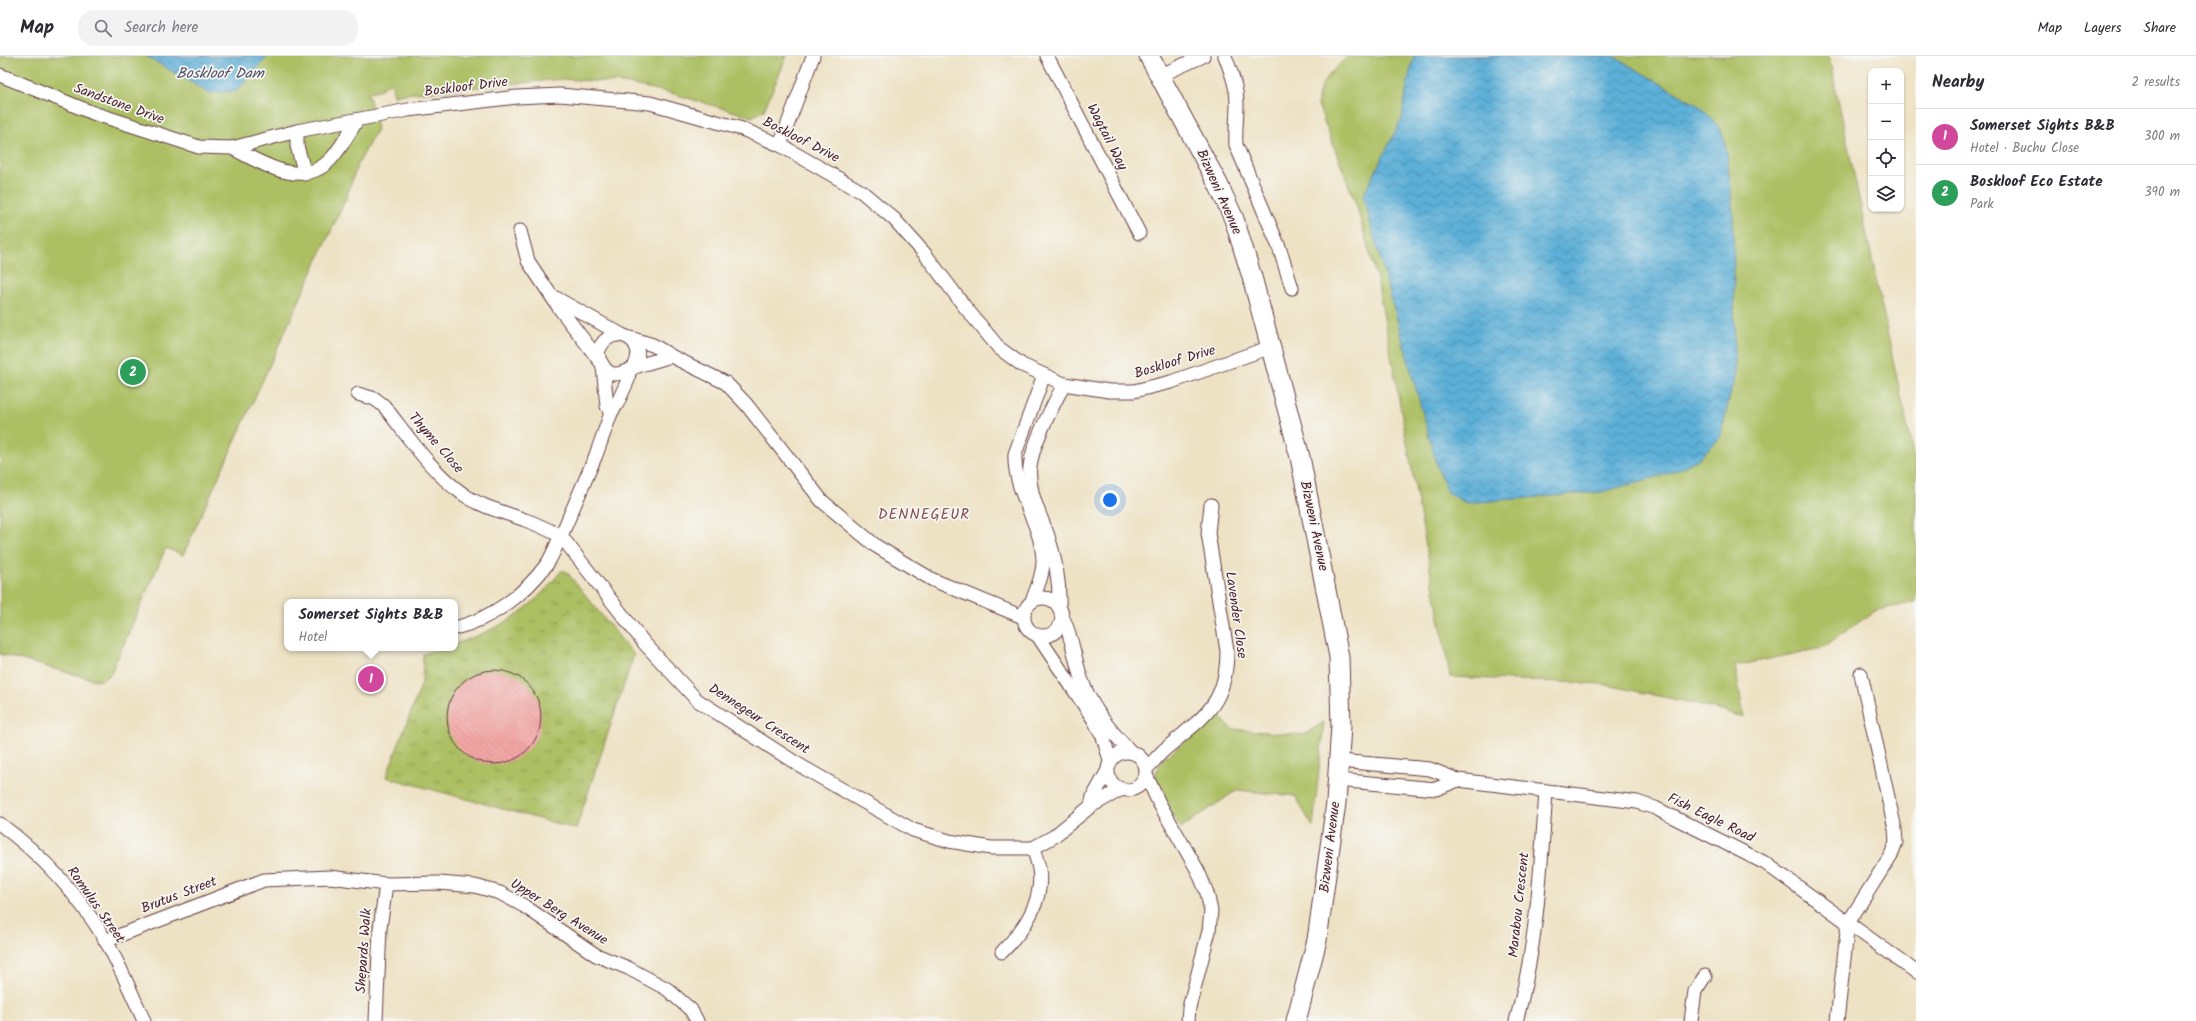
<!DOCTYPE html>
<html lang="en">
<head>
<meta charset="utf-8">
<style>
	:root { --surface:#fff; --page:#f2f2f3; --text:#2b2b33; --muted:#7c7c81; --line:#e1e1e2; --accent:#d1495b }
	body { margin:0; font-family:Kalam,sans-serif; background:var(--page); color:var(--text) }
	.controls { position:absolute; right:12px; top:12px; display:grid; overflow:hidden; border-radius:8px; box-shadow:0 1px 3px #0004 }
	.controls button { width:36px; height:36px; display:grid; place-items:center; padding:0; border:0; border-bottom:1px solid var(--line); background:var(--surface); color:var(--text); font:20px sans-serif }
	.you { position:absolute; left:1110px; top:444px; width:14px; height:14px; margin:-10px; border:3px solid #fff; border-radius:50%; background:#1a73e8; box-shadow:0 0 0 6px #1a73e833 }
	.badge { display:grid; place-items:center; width:26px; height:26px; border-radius:50%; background:var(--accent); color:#fff; font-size:13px; font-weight:700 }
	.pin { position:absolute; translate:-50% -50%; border:2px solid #fff; box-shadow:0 1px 4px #0006 }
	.popup { position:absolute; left:284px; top:543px; width:174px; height:52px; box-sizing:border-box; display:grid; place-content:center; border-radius:8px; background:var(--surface); filter:drop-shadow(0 1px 3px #0005); font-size:13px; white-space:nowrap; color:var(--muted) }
	.popup b { font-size:15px; color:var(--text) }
	.popup::after { content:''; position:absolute; left:50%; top:100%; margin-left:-8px; border:8px solid transparent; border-top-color:var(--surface) }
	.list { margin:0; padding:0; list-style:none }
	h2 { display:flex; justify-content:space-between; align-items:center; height:52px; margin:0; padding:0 16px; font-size:17px }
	h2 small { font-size:13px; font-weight:400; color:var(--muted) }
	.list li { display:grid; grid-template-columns:26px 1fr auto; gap:12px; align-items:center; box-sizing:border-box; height:56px; padding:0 16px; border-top:1px solid var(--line) }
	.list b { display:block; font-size:15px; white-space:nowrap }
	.list p { margin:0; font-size:13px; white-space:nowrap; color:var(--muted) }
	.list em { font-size:13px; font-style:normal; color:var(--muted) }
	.icon { flex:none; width:22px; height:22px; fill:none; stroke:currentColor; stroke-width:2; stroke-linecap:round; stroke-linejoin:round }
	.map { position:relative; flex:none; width:1916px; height:965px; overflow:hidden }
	header { display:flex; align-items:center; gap:24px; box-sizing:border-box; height:56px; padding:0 20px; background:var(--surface); border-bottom:1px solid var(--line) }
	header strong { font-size:19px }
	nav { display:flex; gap:22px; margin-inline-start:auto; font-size:14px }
	.search { width:280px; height:36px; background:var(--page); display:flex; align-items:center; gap:10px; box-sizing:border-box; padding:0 14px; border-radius:16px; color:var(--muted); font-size:15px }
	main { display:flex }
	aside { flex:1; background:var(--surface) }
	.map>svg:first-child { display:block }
	.grass { fill:url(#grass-tufts); stroke:#7b6f46 }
	.park { fill:#acbf62; stroke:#7b6f46 }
	.water { fill:url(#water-waves); stroke:#526781 }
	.building { fill:url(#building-back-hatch) }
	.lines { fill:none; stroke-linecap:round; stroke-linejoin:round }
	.street-casing { stroke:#633c42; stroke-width:15 }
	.secondary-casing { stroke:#633c42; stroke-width:21 }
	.street { stroke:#fff; stroke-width:13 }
	.secondary { stroke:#fff; stroke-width:19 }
	.labels { text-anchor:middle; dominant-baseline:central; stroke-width:3.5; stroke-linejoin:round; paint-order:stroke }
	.street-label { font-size:14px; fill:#4a1f2b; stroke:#f6f6f2 }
	.water-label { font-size:15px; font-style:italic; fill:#505167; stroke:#f6f6f2 }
	.neighbourhood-label { font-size:15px; letter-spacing:1px; fill:#854e55; stroke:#f6f6f2 }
</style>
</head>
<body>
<header>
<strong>Map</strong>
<div class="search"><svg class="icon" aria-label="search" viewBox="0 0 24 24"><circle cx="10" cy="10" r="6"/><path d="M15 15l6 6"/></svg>Search here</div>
<nav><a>Map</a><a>Layers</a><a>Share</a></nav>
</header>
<main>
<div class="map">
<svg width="1916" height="965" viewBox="0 0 1916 965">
	<defs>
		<pattern id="grass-tufts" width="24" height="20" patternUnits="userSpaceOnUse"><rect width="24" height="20" fill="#acbf62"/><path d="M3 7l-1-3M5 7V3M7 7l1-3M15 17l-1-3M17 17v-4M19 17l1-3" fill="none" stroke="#8e9b51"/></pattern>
		<pattern id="water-waves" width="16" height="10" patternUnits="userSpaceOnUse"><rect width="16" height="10" fill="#5bafd7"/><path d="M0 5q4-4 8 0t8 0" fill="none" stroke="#4d8eaf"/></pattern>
		<pattern id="building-back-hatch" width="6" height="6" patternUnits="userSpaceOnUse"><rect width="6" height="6" fill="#f2a6a4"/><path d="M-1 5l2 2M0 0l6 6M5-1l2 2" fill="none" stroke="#d18e8d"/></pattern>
	</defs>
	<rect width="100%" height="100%" fill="#f6f6f2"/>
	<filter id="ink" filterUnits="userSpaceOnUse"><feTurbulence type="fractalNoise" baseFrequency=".025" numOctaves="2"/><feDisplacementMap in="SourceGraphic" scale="8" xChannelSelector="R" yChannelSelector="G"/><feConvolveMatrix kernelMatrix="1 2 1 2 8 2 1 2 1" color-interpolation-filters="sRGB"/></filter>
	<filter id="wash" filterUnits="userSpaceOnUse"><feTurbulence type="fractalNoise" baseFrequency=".012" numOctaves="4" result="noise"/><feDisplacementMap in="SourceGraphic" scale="16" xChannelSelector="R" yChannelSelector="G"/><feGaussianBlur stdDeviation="0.9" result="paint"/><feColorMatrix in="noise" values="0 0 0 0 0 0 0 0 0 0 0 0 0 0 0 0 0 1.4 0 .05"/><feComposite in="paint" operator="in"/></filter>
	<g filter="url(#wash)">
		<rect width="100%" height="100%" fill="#eee2c4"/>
		<!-- grass -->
		<path class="grass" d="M561,515H566L634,599L576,773L386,721L422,627L423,598L442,592H455V588C503,571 529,556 561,515Z"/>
		<!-- park -->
		<g class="park">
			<polygon points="0,0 787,0 764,54 752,61 667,36 624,27 562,23 394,39 391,26 379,34 368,36 377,73 357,110 347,140 183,499 166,492 110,619 99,625 0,598"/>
			<path d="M1348,0H1829L1916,412V546L1875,555L1822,592L1735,610L1744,661L1697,648L1602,628L1450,621L1377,224L1357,151L1318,49C1317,25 1333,16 1348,0Z"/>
			<polygon points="1217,658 1232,673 1303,679 1324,666 1313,771 1295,740 1237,734 1181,772 1158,738 1155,723 1156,716 1163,703 1206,669"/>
		</g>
		<!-- water -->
		<g class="water">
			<polygon points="146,0 268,0 237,35 209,37"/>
			<polygon points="1414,0 1613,0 1701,51 1721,74 1727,97 1733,156 1735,318 1720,382 1698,403 1674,416 1602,436 1466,447 1448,437 1438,413 1363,140 1402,62 1408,24"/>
		</g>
		<g id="blocks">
			<!-- building -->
			<circle class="building" cx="494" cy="661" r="47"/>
		</g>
	</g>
	<g filter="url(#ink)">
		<use href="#blocks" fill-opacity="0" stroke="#633c42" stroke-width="1"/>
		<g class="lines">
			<!-- street casing -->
			<g class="street-casing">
				<g id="street">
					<polyline points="1047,0 1139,177"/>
					<path d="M1225,0C1231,16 1237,31 1237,48C1237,62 1235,75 1236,89L1279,191L1292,232"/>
					<polyline points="0,19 93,57 199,91 232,92 297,75 408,54 517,41 560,39 650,47 742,73 780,89 862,136 894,163 925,198 965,251 999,292 1022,309 1064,328 1109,335 1134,335 1171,326 1271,291"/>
					<polyline points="1159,20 1203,0"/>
					<polyline points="297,75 297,90 305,118"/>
					<polyline points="780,89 813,0"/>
					<path d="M232,92C262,107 302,134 331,103C341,92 349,77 357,64"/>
					<polyline points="520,175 528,205 560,253 599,304"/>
					<polyline points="554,241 622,279"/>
					<polyline points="630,282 653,289 671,300 726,327 746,348 822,445 876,490 933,524 1023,561"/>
					<polyline points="603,311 607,350 611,357"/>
					<path d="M634,311C650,281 609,266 599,294C598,298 599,304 602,308C612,327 626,314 638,310C649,306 660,304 671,300"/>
					<polyline points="629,316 628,324 617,348 611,357 596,399 561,480 645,588 697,644 799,709 913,774 949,785 991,792 1033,792 1053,781 1091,750 1122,733"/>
					<path d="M358,338L375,343L384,350C408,380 431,416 463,438C481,451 504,456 525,464C537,468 549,474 561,480C556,489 553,499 547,508C525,538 492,563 455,572"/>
					<circle cx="1043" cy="561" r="19"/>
					<path d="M1032,545C1037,532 1043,519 1043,506C1043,468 1013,437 1015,398L1044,319"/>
					<path d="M1059,552C1060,527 1056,504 1048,480C1040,458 1027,434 1030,410C1033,386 1053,350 1064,328"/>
					<path d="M1061,558C1072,578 1074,601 1081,622C1090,649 1111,676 1131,696"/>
					<polyline points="1038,580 1094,664 1103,681 1110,704"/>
					<circle cx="1127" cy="715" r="19"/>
					<polyline points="1339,705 1430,713 1458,724 1637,746 1655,752 1765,807 1916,916"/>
					<path d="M1146,713C1152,707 1157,701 1163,695C1201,662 1227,651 1227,595L1208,477L1211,449"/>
					<polyline points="1146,719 1159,747 1198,815 1207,837 1211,855 1209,875 1189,952 1188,965"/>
					<polyline points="1337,724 1436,733 1458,724"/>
					<polyline points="1091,750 1093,741 1107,716"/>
					<path d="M0,768C42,799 79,840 106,885C120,910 132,938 144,965"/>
					<polyline points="105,885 264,824 330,821 386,828 439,827 475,830 500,837 524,850 596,899 628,912 667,933 691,954 697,965"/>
					<path d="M1002,896C1023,875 1044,845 1039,813C1038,806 1035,799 1033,792"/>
					<polyline points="376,965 380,873 386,828"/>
					<path d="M1516,965C1537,891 1541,811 1546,735"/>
					<polyline points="1691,965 1695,935 1705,920"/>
					<polyline points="1837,965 1848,867 1891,799 1896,786 1895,773 1861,618"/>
				</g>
			</g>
			<!-- secondary casing -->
			<g class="secondary-casing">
				<polyline id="secondary" points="1149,0 1218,128 1234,163 1252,221 1300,401 1339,601 1341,670 1336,747 1317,884 1296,965"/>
			</g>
			<!-- street -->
			<use href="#street" class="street"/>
			<!-- secondary -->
			<use href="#secondary" class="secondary"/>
		</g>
	</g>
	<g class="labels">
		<!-- street labels -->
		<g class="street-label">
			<text transform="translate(466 31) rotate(-7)">Boskloof Drive</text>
			<text transform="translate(119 48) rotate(20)">Sandstone Drive</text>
			<text transform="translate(1107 81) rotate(63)">Wagtail Way</text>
			<text transform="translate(801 84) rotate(27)">Boskloof Drive</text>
			<text transform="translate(1219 136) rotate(66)">Bizweni Avenue</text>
			<text transform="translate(1175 306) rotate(-17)">Boskloof Drive</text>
			<text transform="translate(436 387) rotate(49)">Thyme Close</text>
			<text transform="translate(1314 470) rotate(78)">Bizweni Avenue</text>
			<text transform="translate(1236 559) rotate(82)">Lavender Close</text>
			<text transform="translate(759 663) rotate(33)">Dennegeur Crescent</text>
			<text transform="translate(1711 762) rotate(26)">Fish Eagle Road</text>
			<text transform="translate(1330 791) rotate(-83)">Bizweni Avenue</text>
			<text transform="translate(179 839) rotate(-21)">Brutus Street</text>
			<text transform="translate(96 849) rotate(55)">Romulus Street</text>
			<text transform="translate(1519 849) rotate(-84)">Marabou Crescent</text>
			<text transform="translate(559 856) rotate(32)">Upper Berg Avenue</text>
			<text transform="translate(364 895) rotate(-86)">Shepards Walk</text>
		</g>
		<!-- water labels -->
		<g class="water-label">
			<text x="220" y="18">Boskloof Dam</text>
		</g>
		<!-- neighbourhood labels -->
		<g class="neighbourhood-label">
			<text x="924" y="459">DENNEGEUR</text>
		</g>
	</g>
</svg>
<div class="controls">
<button>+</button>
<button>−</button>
<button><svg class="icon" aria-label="locate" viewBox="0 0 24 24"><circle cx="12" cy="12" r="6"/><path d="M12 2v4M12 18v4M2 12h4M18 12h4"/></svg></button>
<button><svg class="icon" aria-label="layers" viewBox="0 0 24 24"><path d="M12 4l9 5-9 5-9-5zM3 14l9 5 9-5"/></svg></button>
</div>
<div class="you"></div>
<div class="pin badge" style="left:371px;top:623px;background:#d1479c">1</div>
<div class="popup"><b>Somerset Sights B&amp;B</b>Hotel</div>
<div class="pin badge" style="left:133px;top:316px;background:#2e9e5b">2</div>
</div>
<aside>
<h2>Nearby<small>2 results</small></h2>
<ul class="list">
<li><span class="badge" style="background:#d1479c">1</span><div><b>Somerset Sights B&amp;B</b><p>Hotel · Buchu Close</p></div><em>300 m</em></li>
<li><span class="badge" style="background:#2e9e5b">2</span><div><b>Boskloof Eco Estate</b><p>Park</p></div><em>390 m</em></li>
</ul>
</aside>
</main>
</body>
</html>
